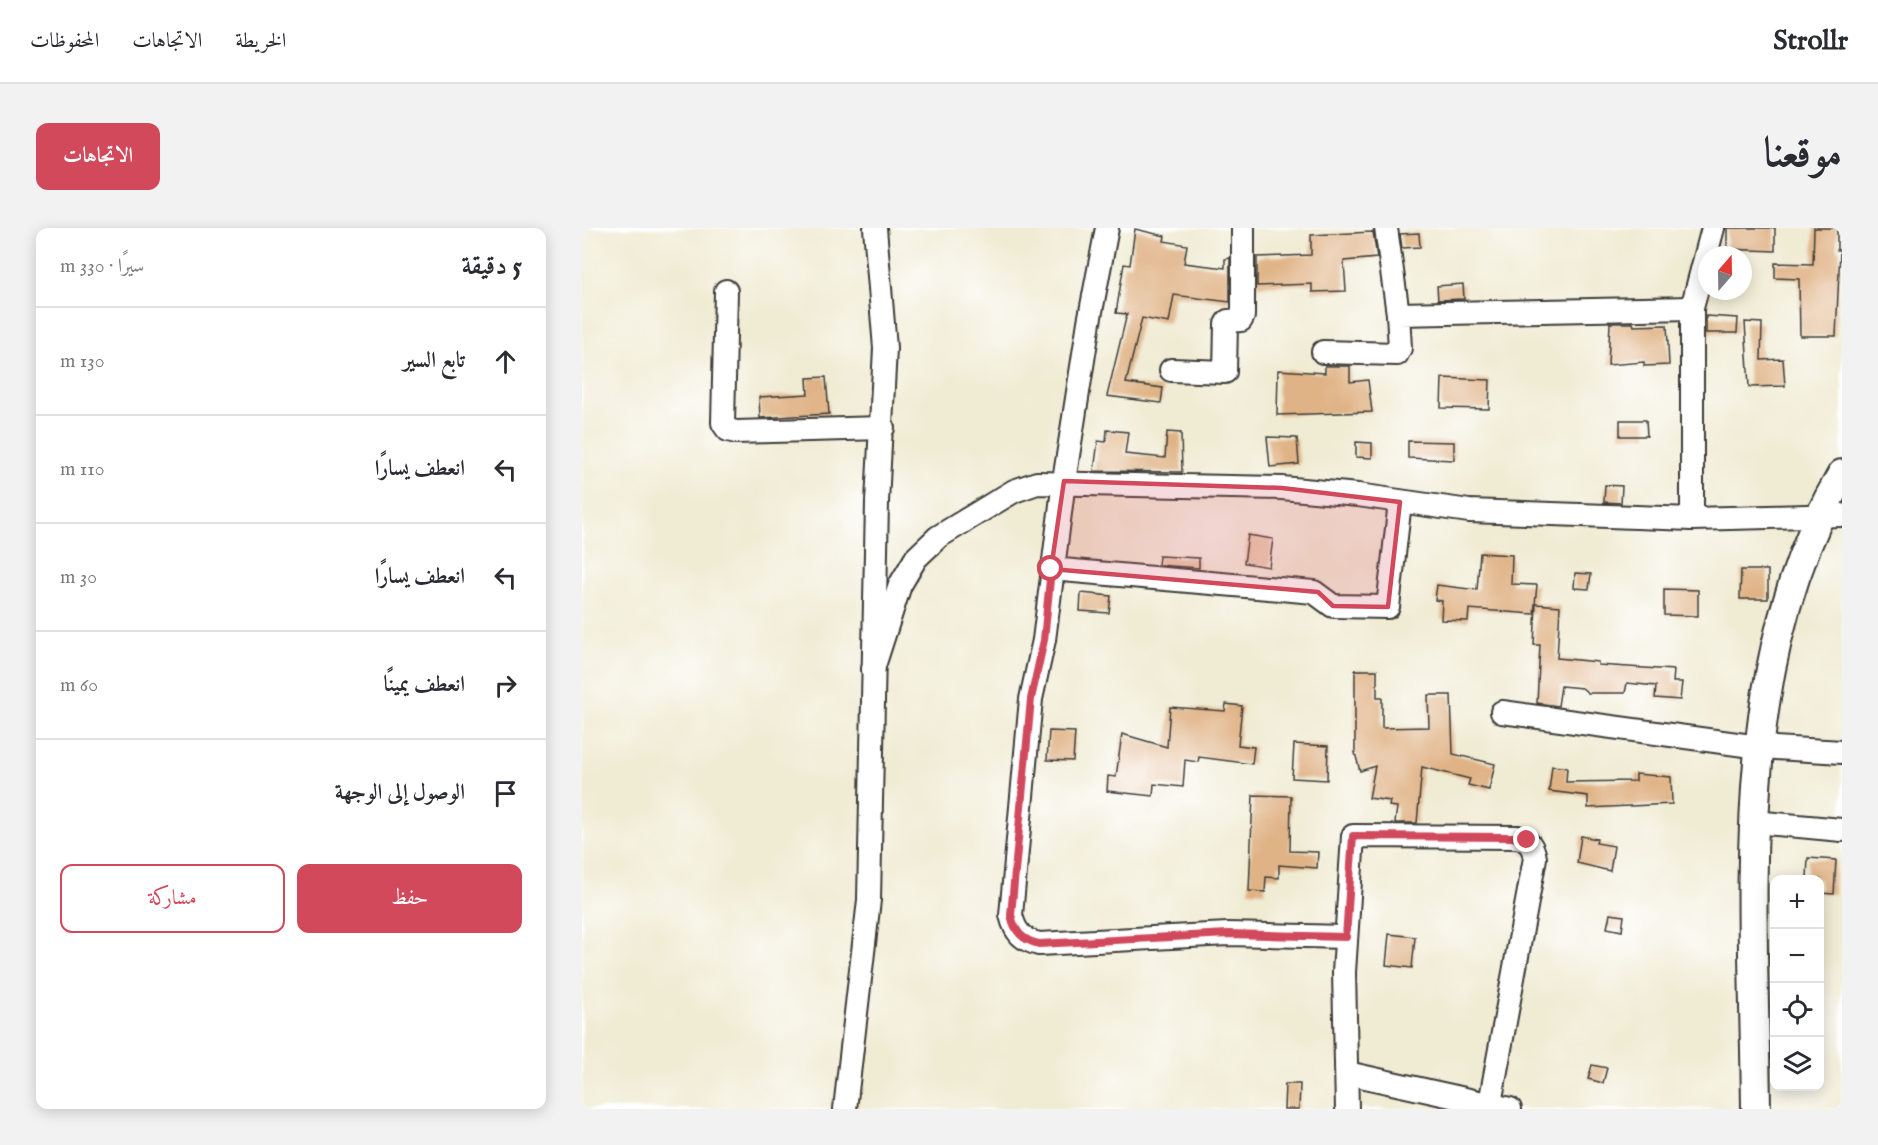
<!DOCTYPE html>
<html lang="ar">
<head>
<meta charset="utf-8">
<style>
	:root { --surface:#fff; --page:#f2f2f3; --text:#2b2b33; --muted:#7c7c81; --line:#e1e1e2; --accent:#d1495b }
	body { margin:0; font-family:"IM FELL English",Amiri,serif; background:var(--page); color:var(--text); direction:rtl }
	.controls { position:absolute; right:18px; bottom:18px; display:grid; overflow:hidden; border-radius:12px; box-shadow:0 3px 15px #0003 }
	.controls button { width:54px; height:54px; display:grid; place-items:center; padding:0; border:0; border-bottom:2px solid var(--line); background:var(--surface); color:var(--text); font:30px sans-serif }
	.compass { position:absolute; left:1116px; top:18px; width:54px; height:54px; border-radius:50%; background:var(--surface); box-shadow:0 3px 15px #0003; rotate:20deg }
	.stop { position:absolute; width:18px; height:18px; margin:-14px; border:4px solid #d1495b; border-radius:50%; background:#fff }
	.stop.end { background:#d1495b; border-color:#fff; box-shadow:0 2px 6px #0008 }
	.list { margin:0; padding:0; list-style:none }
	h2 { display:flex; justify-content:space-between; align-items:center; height:78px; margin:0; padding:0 24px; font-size:26px }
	h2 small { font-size:20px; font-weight:400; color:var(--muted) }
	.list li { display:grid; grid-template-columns:39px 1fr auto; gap:18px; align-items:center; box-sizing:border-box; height:108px; padding:0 24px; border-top:2px solid var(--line) }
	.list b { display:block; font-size:22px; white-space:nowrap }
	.list em { font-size:20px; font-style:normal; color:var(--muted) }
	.actions { display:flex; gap:12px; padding:18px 24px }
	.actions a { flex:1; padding:14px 0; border:2px solid var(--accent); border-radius:12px; text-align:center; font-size:21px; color:var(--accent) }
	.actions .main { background:var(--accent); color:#fff }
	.icon { flex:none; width:33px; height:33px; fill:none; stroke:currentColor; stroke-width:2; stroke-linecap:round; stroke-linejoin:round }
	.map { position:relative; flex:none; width:1260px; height:881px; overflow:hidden; direction:ltr; border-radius:12px }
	header { display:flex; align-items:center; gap:36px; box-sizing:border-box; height:84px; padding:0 30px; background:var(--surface); border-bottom:2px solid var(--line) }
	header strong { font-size:28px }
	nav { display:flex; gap:33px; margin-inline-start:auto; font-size:21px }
	.intro { display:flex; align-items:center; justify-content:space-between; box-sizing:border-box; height:144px; padding:0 36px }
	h1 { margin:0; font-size:42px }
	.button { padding:15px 27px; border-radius:12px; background:var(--accent); color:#fff; font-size:21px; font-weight:700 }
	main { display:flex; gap:36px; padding:0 36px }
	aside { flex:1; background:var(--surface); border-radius:12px; box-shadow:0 3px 15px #0003 }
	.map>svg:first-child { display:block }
	.building { fill:#e0b386 }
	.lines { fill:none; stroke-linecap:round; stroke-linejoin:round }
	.minor-casing { stroke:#3c3b37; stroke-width:26 }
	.tertiary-casing { stroke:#3c3b37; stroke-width:32 }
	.minor { stroke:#fff; stroke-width:22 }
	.tertiary { stroke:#fff; stroke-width:28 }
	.route { stroke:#d1495b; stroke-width:8 }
	.marked { fill:#d1495b; fill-opacity:0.2; stroke:#d1495b; stroke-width:4.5; stroke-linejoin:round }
</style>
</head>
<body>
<header>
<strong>Strollr</strong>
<nav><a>الخريطة</a><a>الاتجاهات</a><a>المحفوظات</a></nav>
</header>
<div class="intro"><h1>موقعنا</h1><a class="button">الاتجاهات</a></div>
<main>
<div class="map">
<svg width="1260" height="881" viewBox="0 0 1260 881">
	<rect width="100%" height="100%" fill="#fff"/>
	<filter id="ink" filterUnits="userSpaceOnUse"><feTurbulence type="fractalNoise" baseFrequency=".0167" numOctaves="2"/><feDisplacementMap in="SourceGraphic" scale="12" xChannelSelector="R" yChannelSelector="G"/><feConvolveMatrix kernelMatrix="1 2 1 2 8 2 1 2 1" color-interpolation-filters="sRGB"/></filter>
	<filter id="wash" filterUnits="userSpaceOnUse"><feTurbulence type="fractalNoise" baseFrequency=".008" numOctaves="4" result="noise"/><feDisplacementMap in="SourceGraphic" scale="24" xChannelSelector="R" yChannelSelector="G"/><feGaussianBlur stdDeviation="1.35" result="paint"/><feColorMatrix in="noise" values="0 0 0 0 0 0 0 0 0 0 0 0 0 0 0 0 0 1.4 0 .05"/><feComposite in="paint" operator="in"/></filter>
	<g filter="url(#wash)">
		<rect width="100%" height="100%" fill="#f0ebd3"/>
		<g id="blocks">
			<!-- building -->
			<g class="building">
				<polygon points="1145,0 1193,0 1193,23 1145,21"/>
				<polygon points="1232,0 1255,0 1255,22 1258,22 1254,108 1218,108 1217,51 1193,50 1193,35 1231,36"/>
				<polygon points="553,1 583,8 582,13 605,17 602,35 643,40 643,31 648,30 648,74 592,67 587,95 560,90 544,155 581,160 579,175 525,168 545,86 534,85 542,36 548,37"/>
				<polygon points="791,4 795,30 762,33 764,63 730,64 730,56 675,58 675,29 729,27 729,7"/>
				<polygon points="837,5 838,19 820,20 818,6"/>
				<polygon points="881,56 882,71 856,72 855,58"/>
				<polygon points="1124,88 1156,90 1155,105 1124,105"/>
				<polygon points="1163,94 1180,95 1179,132 1201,131 1203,158 1167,159"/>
				<polygon points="1028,95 1051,95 1052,98 1085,97 1087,137 1062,138 1062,134 1026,137"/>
				<polygon points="743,138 768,138 768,154 786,152 790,184 695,187 696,142 743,145"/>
				<polygon points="244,149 247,186 178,190 177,169 226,166 225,150"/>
				<polygon points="860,150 908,152 907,181 859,180"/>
				<polygon points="1038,192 1064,192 1065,208 1038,208"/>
				<polygon points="525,202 546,204 543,226 583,230 585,204 599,205 600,244 512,243 516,213 524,214"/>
				<polygon points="685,209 715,210 717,236 688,239"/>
				<polygon points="826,213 872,214 872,232 826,230"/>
				<polygon points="774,214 790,215 790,230 774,229"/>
				<polygon points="1023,257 1040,258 1039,275 1022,274"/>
				<polygon points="666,307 691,311 687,339 662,335"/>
				<polygon points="898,325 930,327 929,356 955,357 952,386 887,381 886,393 859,392 860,373 853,372 855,357 895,362"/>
				<polygon points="577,328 617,330 617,340 576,337"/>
				<polygon points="1159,342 1186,342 1186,371 1158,371"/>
				<polygon points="993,345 1009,346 1007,361 992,360"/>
				<polygon points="1082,361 1116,362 1116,388 1082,387"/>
				<polygon points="499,365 529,368 527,385 498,383"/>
				<polygon points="954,376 978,378 975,430 1016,434 1016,437 1092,442 1091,454 1100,454 1098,472 1073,470 1074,458 1045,455 1043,465 1006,465 1000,460 979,458 976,478 955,475 958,417 952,417"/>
				<polygon points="773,442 795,442 795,470 800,470 800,500 847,499 846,467 869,467 871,526 913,536 907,562 886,557 888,551 840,539 835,595 813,595 815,579 807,578 808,573 787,570 793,538 778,543 773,525"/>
				<polygon points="644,476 660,478 656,517 672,519 670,536 617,529 616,534 603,532 601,559 572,556 571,568 525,563 526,548 534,549 540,506 585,519 588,479 643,483"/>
				<polygon points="467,503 493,504 491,533 465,532"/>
				<polygon points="712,516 746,518 745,552 710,550"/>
				<polygon points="970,538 985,540 984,554 1054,553 1054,546 1089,549 1090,576 1006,580 1006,568 967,563"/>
				<polygon points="671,567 709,568 708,623 736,624 735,640 697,637 697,650 684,649 683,664 667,663"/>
				<polygon points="999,608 1015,611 1014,615 1032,618 1028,643 995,635"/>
				<polygon points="1226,630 1254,632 1252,666 1238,665 1238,651 1225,651"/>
				<polygon points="1028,686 1042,688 1040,703 1025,700"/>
				<polygon points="807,706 833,709 830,740 804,737"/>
				<polygon points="1010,837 1025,840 1021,855 1006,851"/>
				<polygon points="703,856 718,856 717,881 702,881"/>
			</g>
		</g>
	</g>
	<g filter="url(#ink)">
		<use href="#blocks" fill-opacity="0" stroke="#3c3b37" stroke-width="1.5"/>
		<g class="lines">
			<!-- minor casing -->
			<g class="minor-casing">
				<g id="minor">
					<path d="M525,0L507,94L482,253L462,412L449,471L429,687C433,704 440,712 457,716L646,706L764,709"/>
					<polyline points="804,0 816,86"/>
					<polyline points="144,63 141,195 146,202 154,204 301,200"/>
					<polyline points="741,124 815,126 818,120 816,86 1110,80"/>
					<polyline points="589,142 643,144 644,96 646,93 659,92 661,88 661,0"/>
					<polyline points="1110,291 1110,80 1131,0"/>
					<polyline points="469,341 732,364 751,378 806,379 818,274"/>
					<polyline points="291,441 318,357 334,330 356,309 432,263 455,255 700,260 776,267 887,283 1110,291 1260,287"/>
					<polyline points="920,484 1177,519 1260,524"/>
					<polyline points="1172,594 1260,602"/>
					<polyline points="765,845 928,881"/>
					<polyline points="263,881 287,672 295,274 303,120 293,0"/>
					<path d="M765,881L762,744L771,608L936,609C948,613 951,619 953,630L907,881"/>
				</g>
			</g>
			<!-- tertiary casing -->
			<g class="tertiary-casing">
				<path id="tertiary" d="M1174,881C1172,669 1148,437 1260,246"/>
			</g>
			<!-- minor -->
			<use href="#minor" class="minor"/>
			<!-- tertiary -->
			<use href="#tertiary" class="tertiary"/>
		</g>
	</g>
	<g class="lines" filter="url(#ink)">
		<!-- route -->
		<path class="route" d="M469,341L462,412L449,471L429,687C433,704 440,712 457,716L646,706L764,709L771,608L930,609L945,612"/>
	</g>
	<!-- marked area -->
	<path class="marked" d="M482,253L700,260L818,274L806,379L751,378L736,364L469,341Z"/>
</svg>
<div class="controls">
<button>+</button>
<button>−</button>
<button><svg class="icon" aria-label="locate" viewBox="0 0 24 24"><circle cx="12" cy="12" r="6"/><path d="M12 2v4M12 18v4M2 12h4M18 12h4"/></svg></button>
<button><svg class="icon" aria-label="layers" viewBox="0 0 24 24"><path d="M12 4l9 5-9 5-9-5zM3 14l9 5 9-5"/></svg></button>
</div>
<svg class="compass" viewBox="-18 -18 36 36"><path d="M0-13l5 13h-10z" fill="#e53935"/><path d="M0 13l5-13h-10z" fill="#7c7c81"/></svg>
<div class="stop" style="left:469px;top:341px"></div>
<div class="stop end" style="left:945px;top:612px"></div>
</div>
<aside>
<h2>5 دقيقة<small>سيرًا · 330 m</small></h2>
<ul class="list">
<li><svg class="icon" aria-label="ahead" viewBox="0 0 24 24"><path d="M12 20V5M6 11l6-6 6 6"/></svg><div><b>تابع السير</b></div><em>130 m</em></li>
<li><svg class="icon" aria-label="left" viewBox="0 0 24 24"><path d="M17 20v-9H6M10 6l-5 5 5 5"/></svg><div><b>انعطف يسارًا</b></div><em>110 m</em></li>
<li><svg class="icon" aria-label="left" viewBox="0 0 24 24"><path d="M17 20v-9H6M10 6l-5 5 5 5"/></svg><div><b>انعطف يسارًا</b></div><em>30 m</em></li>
<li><svg class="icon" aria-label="right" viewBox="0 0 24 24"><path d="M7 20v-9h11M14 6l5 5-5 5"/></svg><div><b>انعطف يمينًا</b></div><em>60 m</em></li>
<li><svg class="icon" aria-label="arrive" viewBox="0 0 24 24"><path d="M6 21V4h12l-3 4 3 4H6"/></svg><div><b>الوصول إلى الوجهة</b></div></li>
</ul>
<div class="actions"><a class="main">حفظ</a><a>مشاركة</a></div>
</aside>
</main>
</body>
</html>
